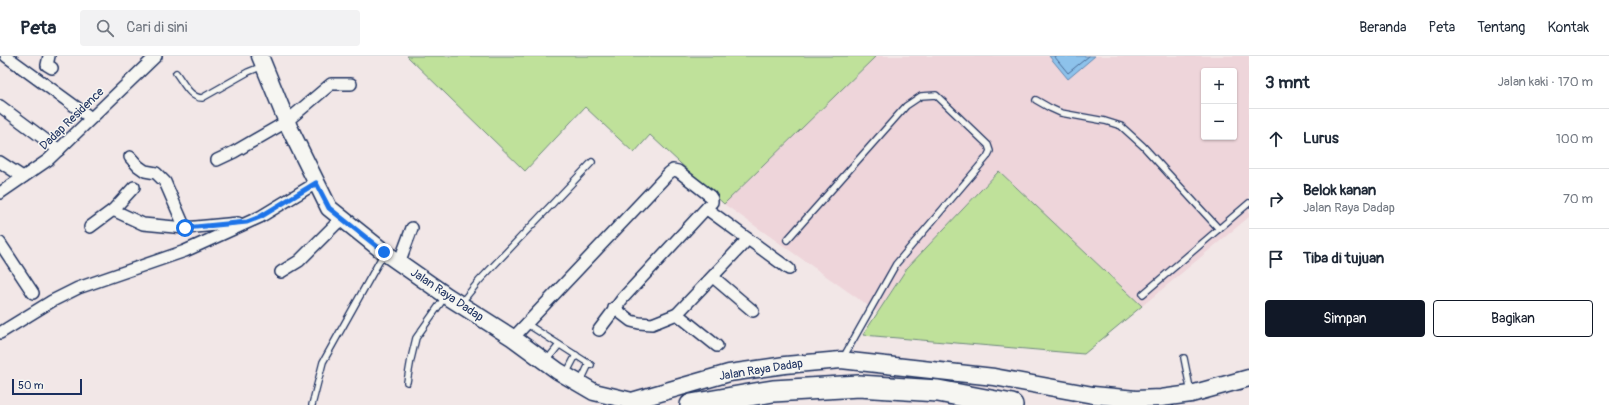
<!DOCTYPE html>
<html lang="id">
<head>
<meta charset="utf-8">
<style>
	:root { --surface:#fff; --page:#f2f2f3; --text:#1f2937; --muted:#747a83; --line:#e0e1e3; --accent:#111827 }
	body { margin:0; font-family:Pangolin,sans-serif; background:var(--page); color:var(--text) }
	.controls { position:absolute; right:12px; top:12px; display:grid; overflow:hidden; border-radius:4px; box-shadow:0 1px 3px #0004 }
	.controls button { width:36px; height:36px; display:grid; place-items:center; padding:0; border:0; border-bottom:1px solid var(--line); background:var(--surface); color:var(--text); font:20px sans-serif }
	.scale { position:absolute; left:12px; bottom:10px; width:70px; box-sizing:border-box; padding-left:4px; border:2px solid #1b2f5e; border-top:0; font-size:11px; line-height:14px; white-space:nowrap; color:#1b2f5e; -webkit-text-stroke:3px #f6f6f2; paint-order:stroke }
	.stop { position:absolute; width:12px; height:12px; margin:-9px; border:3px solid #1a73e8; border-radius:50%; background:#fff }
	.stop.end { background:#1a73e8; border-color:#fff; box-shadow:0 1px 4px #0008 }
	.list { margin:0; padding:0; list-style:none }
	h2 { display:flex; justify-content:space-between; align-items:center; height:52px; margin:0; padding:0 16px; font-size:17px }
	h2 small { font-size:13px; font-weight:400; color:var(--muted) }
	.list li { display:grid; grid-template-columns:26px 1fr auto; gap:12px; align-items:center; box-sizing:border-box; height:60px; padding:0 16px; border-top:1px solid var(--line) }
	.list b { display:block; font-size:15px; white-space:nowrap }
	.list p { margin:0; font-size:13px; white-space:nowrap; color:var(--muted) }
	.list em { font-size:13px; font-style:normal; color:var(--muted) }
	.actions { display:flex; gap:8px; padding:12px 16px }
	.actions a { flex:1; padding:9px 0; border:1px solid var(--accent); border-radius:4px; text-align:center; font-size:14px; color:var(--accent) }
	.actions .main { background:var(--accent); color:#fff }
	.icon { flex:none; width:22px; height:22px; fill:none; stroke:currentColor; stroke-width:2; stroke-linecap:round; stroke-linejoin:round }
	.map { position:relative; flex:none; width:1249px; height:349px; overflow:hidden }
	header { display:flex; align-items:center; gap:24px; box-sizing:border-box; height:56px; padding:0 20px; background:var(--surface); border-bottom:1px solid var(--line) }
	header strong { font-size:19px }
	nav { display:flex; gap:22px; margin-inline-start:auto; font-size:14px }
	.search { width:280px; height:36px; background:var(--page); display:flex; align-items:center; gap:10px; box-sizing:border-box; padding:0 14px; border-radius:4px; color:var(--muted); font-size:15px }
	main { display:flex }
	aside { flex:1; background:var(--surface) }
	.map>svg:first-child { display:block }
	.built { fill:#eed5da; fill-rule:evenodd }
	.green { fill:#bfe19a; stroke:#6d887c }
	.water { fill:#8dc2eb; stroke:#5f87b3 }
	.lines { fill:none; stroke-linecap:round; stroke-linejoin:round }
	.shore { stroke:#496a96; stroke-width:1 }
	.lane-casing { stroke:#1b2f5e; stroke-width:8 }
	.street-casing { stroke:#1b2f5e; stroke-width:14 }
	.secondary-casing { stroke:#1b2f5e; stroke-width:19 }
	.highway-casing { stroke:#1b2f5e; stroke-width:24 }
	.lane { stroke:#f6f6f2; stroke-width:5.5 }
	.street { stroke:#f6f6f2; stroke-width:11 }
	.secondary { stroke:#f6f6f2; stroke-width:16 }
	.highway { stroke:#f6f6f2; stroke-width:21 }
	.route { stroke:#1a73e8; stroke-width:5 }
	.labels { text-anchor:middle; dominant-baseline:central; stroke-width:3; stroke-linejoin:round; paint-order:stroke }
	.street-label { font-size:12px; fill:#1b2f5e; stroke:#f6f6f2 }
</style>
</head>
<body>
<header>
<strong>Peta</strong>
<div class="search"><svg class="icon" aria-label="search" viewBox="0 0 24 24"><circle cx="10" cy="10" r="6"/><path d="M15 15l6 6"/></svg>Cari di sini</div>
<nav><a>Beranda</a><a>Peta</a><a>Tentang</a><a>Kontak</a></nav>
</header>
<main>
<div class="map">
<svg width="1249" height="349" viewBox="0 0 1249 349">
	<rect width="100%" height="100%" fill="#f2e7e7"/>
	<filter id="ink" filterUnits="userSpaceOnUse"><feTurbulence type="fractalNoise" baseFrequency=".025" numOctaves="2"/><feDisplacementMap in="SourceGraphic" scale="8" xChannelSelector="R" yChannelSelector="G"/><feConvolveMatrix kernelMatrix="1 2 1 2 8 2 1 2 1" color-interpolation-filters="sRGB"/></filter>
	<g filter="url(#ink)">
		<!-- built -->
		<path class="built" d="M876,0H1249V161L1142,250L999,115L907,212L877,256L724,148ZM1204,15H1234V81H1204Z"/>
		<!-- green -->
		<g class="green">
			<polygon points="407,0 876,0 724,148 650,79 634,97 585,51 525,115"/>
			<polygon points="999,115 1142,250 1084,298 863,279 907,212"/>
		</g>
		<!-- water -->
		<polygon class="water" points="1049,0 1095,0 1068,23"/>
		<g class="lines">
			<!-- shore -->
			<polyline class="shore" points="1054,0 1068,17 1089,0"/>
			<!-- lane casing -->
			<g class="lane-casing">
				<g id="lane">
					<path d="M176,17C183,26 190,42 202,42L248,16L263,10"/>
					<polyline points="1036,44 1050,52 1061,57 1105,65 1121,70 1143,90 1219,173"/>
					<polyline points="787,184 906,50 921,40 936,39 988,89 990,95 987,101 896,208 843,302"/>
					<polyline points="1143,238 1249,147"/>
					<polyline points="461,247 479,225 592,106"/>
					<polyline points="527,268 591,309"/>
					<polyline points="1184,302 1191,337"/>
					<polyline points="547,304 559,289"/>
					<polyline points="566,318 576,299"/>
					<polyline points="407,326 411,303 416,282 445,241"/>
					<polyline points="580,327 589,308"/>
					<polyline points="312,349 323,306 384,197"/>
				</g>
			</g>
			<!-- street casing -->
			<g class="street-casing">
				<g id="street">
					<polyline points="6,0 91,62"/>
					<polyline points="49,0 47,9 52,12"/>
					<polyline points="0,50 59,94"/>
					<polyline points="130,101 138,110 145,115 156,117 165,126 185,172"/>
					<polyline points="217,104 234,96 286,66 331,28 351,28"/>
					<polyline points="0,106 23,121"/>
					<polyline points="0,137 48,104 156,0"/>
					<polyline points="707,153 789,213"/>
					<polyline points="113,154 143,168 185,172 238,167"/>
					<polyline points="90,171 113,154 134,131"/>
					<polyline points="0,187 33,237"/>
					<polyline points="399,207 412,172"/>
					<polyline points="281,216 299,205 342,162"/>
					<polyline points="713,221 753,255"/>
					<polyline points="614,252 631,265 639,267 652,268 677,258 748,183"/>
					<polyline points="677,258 717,290"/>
					<polyline points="0,277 52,245 78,232 185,195 260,161 316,127"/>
					<polyline points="513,282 669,117 673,114 678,115 710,140 712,143 712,146 623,242 599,274"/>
				</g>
			</g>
			<!-- secondary casing -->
			<g class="secondary-casing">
				<polyline id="secondary" points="260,0 289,71 329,152 384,196 447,240 513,282 558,315 594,336 632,345 729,317 785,309 841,304 994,321 1093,339 1136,343 1161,342 1191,338 1249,322"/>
			</g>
			<!-- highway casing -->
			<g class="highway-casing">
				<polyline id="highway" points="691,349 773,335 859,330 938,335 1012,349"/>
			</g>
			<!-- lane -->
			<use href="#lane" class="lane"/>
			<!-- street -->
			<use href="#street" class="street"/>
			<!-- secondary -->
			<use href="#secondary" class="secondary"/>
			<!-- highway -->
			<use href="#highway" class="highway"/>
		</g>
	</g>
	<g class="lines" filter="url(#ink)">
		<!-- route -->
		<polyline class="route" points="185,172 247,166 260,161 316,127 329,152 384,196"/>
	</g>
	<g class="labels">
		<!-- street labels -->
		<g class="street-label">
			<text transform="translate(72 63) rotate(-44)">Dadap Residence</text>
			<text transform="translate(447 239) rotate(34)">Jalan Raya Dadap</text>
			<text transform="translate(761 314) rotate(-9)">Jalan Raya Dadap</text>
		</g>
	</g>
</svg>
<div class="controls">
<button>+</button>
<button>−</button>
</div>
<div class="scale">50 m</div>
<div class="stop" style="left:185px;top:172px"></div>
<div class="stop end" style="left:384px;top:196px"></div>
</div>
<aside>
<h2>3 mnt<small>Jalan kaki · 170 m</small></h2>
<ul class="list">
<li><svg class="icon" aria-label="ahead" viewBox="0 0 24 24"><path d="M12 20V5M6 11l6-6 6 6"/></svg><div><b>Lurus</b></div><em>100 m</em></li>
<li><svg class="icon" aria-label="right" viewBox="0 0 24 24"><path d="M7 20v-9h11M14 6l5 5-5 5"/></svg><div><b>Belok kanan</b><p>Jalan Raya Dadap</p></div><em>70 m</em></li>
<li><svg class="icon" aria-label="arrive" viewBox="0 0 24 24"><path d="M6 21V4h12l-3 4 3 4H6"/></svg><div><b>Tiba di tujuan</b></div></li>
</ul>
<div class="actions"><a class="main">Simpan</a><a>Bagikan</a></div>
</aside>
</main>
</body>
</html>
